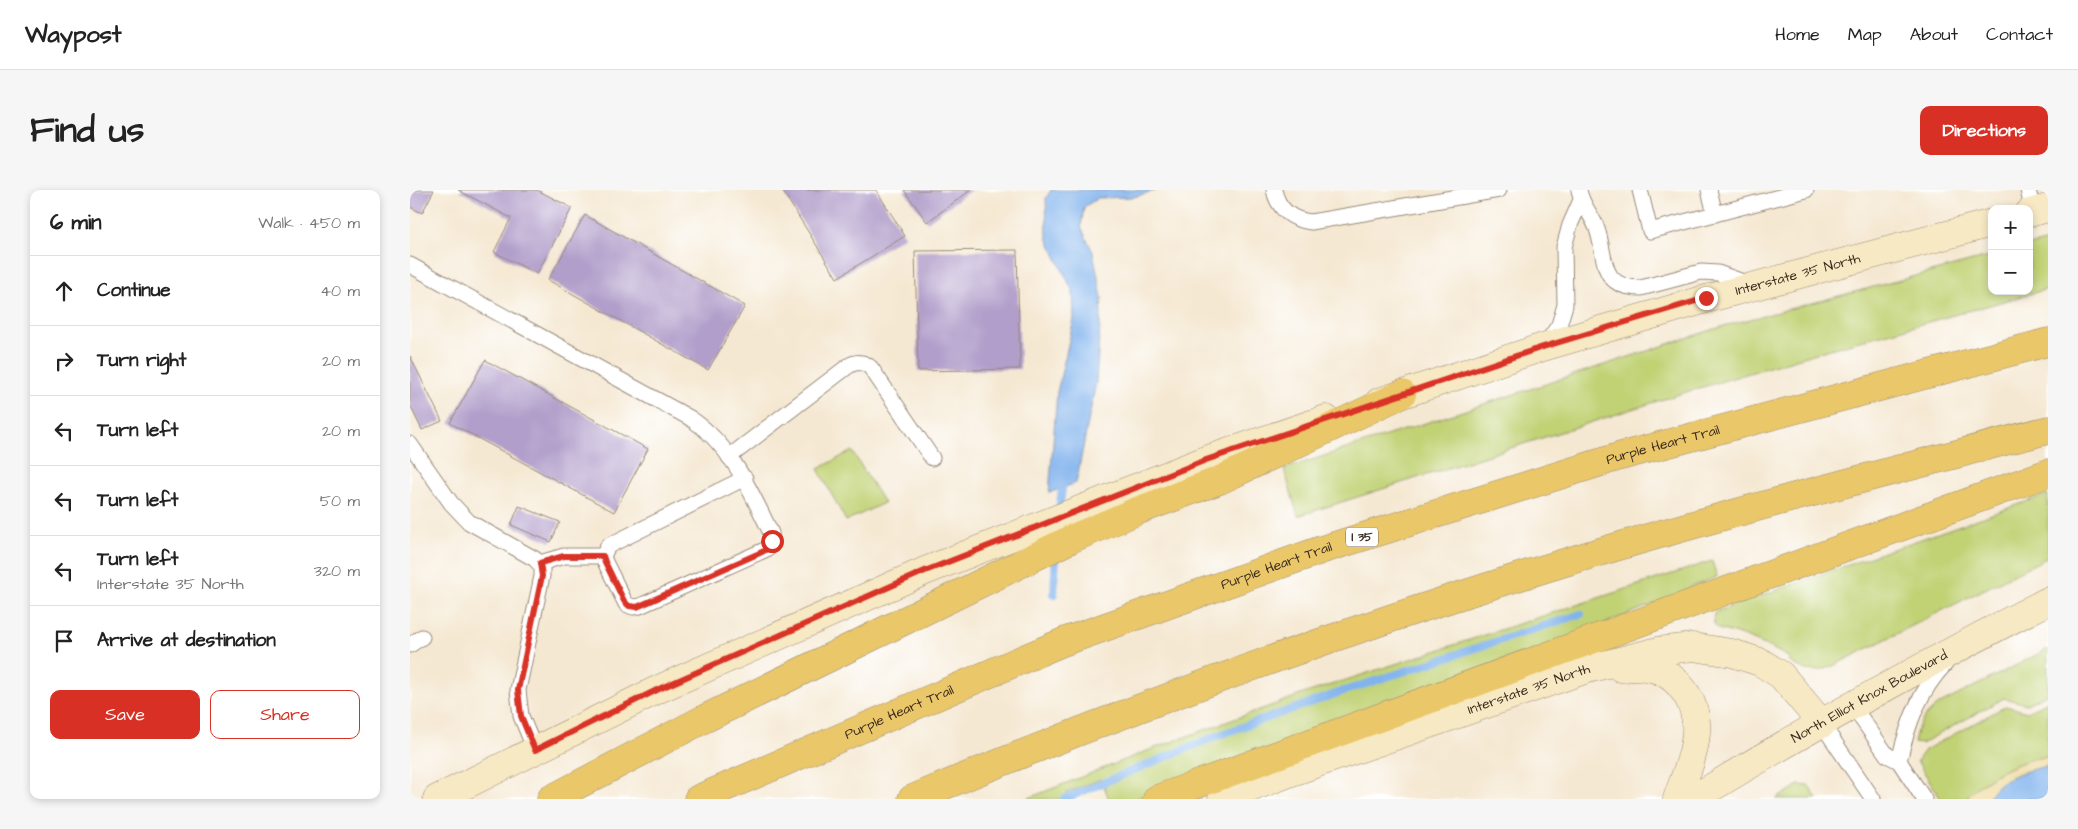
<!DOCTYPE html>
<html lang="en">
<head>
<meta charset="utf-8">
<style>
	:root { --surface:#fff; --page:#f6f6f6; --text:#222; --muted:#767676; --line:#e0e0e0; --accent:#d93025 }
	body { margin:0; font-family:"Architects Daughter",sans-serif; background:var(--page); color:var(--text) }
	.controls { position:absolute; right:15px; top:15px; display:grid; overflow:hidden; border-radius:10px; box-shadow:0 2px 8px #0003 }
	.controls button { width:45px; height:45px; display:grid; place-items:center; padding:0; border:0; border-bottom:1px solid var(--line); background:var(--surface); color:var(--text); font:25px sans-serif }
	.stop { position:absolute; width:15px; height:15px; margin:-11px; border:4px solid #d93025; border-radius:50%; background:#fff }
	.stop.end { background:#d93025; border-color:#fff; box-shadow:0 1px 5px #0008 }
	.list { margin:0; padding:0; list-style:none }
	h2 { display:flex; justify-content:space-between; align-items:center; height:65px; margin:0; padding:0 20px; font-size:21px }
	h2 small { font-size:16px; font-weight:400; color:var(--muted) }
	.list li { display:grid; grid-template-columns:32px 1fr auto; gap:15px; align-items:center; box-sizing:border-box; height:70px; padding:0 20px; border-top:1px solid var(--line) }
	.list b { display:block; font-size:19px; white-space:nowrap }
	.list p { margin:0; font-size:16px; white-space:nowrap; color:var(--muted) }
	.list em { font-size:16px; font-style:normal; color:var(--muted) }
	.actions { display:flex; gap:10px; padding:15px 20px }
	.actions a { flex:1; padding:11px 0; border:1px solid var(--accent); border-radius:10px; text-align:center; font-size:18px; color:var(--accent) }
	.actions .main { background:var(--accent); color:#fff }
	.icon { flex:none; width:28px; height:28px; fill:none; stroke:currentColor; stroke-width:2; stroke-linecap:round; stroke-linejoin:round }
	.map { position:relative; flex:none; width:1638px; height:609px; overflow:hidden; border-radius:10px }
	header { display:flex; align-items:center; gap:30px; box-sizing:border-box; height:70px; padding:0 25px; background:var(--surface); border-bottom:1px solid var(--line) }
	header strong { font-size:24px }
	nav { display:flex; gap:28px; margin-inline-start:auto; font-size:18px }
	.intro { display:flex; align-items:center; justify-content:space-between; box-sizing:border-box; height:120px; padding:0 30px }
	h1 { margin:0; font-size:35px }
	.button { padding:12px 22px; border-radius:10px; background:var(--accent); color:#fff; font-size:18px; font-weight:700 }
	main { display:flex; gap:30px; padding:0 30px }
	aside { flex:1; background:var(--surface); border-radius:10px; box-shadow:0 2px 8px #0003 }
	.map>svg:first-child { display:block }
	.green { fill:#c1d275; stroke:#7e7e4a }
	.sand { fill:#eeda9e; stroke:#94825e }
	.water { fill:#81b3ed; stroke:#5e6e86 }
	.lines { fill:none; stroke-linecap:round; stroke-linejoin:round }
	.stream { stroke:#81b3ed; stroke-width:8 }
	.building { fill:#b19eca }
	.lane-casing { stroke:#988978; stroke-width:17 }
	.secondary-casing { stroke:#988978; stroke-width:29 }
	.highway-casing { stroke:#988978; stroke-width:29 }
	.lane { stroke:#fff; stroke-width:15 }
	.secondary { stroke:#f7e9c3; stroke-width:28 }
	.highway { stroke:#eac769; stroke-width:28 }
	.route { stroke:#d93025; stroke-width:6 }
	.labels { text-anchor:middle; dominant-baseline:central; stroke-width:4; stroke-linejoin:round; paint-order:stroke }
	.shield { fill:#fff; stroke:#766a62; stroke-width:1 }
	.shield-label { font-size:12px; font-weight:bold; fill:#3b2a1e }
	.street-label { font-size:14px; fill:#3b2a1e; stroke:#fff }
</style>
</head>
<body>
<header>
<strong>Waypost</strong>
<nav><a>Home</a><a>Map</a><a>About</a><a>Contact</a></nav>
</header>
<div class="intro"><h1>Find us</h1><a class="button">Directions</a></div>
<main>
<aside>
<h2>6 min<small>Walk · 450 m</small></h2>
<ul class="list">
<li><svg class="icon" aria-label="ahead" viewBox="0 0 24 24"><path d="M12 20V5M6 11l6-6 6 6"/></svg><div><b>Continue</b></div><em>40 m</em></li>
<li><svg class="icon" aria-label="right" viewBox="0 0 24 24"><path d="M7 20v-9h11M14 6l5 5-5 5"/></svg><div><b>Turn right</b></div><em>20 m</em></li>
<li><svg class="icon" aria-label="left" viewBox="0 0 24 24"><path d="M17 20v-9H6M10 6l-5 5 5 5"/></svg><div><b>Turn left</b></div><em>20 m</em></li>
<li><svg class="icon" aria-label="left" viewBox="0 0 24 24"><path d="M17 20v-9H6M10 6l-5 5 5 5"/></svg><div><b>Turn left</b></div><em>50 m</em></li>
<li><svg class="icon" aria-label="left" viewBox="0 0 24 24"><path d="M17 20v-9H6M10 6l-5 5 5 5"/></svg><div><b>Turn left</b><p>Interstate 35 North</p></div><em>320 m</em></li>
<li><svg class="icon" aria-label="arrive" viewBox="0 0 24 24"><path d="M6 21V4h12l-3 4 3 4H6"/></svg><div><b>Arrive at destination</b></div></li>
</ul>
<div class="actions"><a class="main">Save</a><a>Share</a></div>
</aside>
<div class="map">
<svg width="1638" height="609" viewBox="0 0 1638 609">
	<rect width="100%" height="100%" fill="#fff"/>
	<filter id="ink" filterUnits="userSpaceOnUse"><feTurbulence type="fractalNoise" baseFrequency=".02" numOctaves="2"/><feDisplacementMap in="SourceGraphic" scale="10" xChannelSelector="R" yChannelSelector="G"/><feConvolveMatrix kernelMatrix="1 2 1 2 8 2 1 2 1" color-interpolation-filters="sRGB"/></filter>
	<filter id="wash" filterUnits="userSpaceOnUse"><feTurbulence type="fractalNoise" baseFrequency=".0096" numOctaves="4" result="noise"/><feDisplacementMap in="SourceGraphic" scale="20" xChannelSelector="R" yChannelSelector="G"/><feGaussianBlur stdDeviation="1.12" result="paint"/><feColorMatrix in="noise" values="0 0 0 0 0 0 0 0 0 0 0 0 0 0 0 0 0 1.4 0 .05"/><feComposite in="paint" operator="in"/></filter>
	<g filter="url(#wash)">
		<rect width="100%" height="100%" fill="#f5e8d2"/>
		<!-- green -->
		<g class="green">
			<polygon points="1638,51 1638,99 1413,161 1276,202 888,326 874,279 1314,136 1582,66 1582,101 1619,101 1619,56"/>
			<polygon points="442,261 474,313 436,331 408,279"/>
			<path d="M1638,304V367L1421,477C1401,484 1395,481 1378,471L1380,468C1357,455 1334,445 1308,439C1303,435 1302,428 1305,422Z"/>
			<polygon points="1302,371 1307,387 1278,398 1272,403 1084,477 725,609 699,609 691,589 656,603 658,609 616,609 742,559 896,503"/>
			<path d="M1638,459V503L1617,514L1594,508L1511,554L1504,553C1507,535 1513,526 1528,515Z"/>
			<path d="M1638,511V567C1614,567 1575,588 1558,605V609H1531L1507,571L1515,560L1596,516L1617,522Z"/>
			<polygon points="1389,595 1399,596 1407,609 1366,609"/>
		</g>
		<!-- sand -->
		<path class="sand" d="M1638,567V576C1616,581 1588,586 1578,609H1558V605C1575,588 1614,567 1638,567Z"/>
		<!-- water -->
		<g class="water">
			<polygon points="641,0 747,0 724,7 688,8 674,17 671,37 683,62 692,108 686,192 666,293 639,303 647,202 664,129 663,102 637,48 636,8"/>
			<path d="M1638,576V609H1578C1588,586 1616,581 1638,576Z"/>
		</g>
		<g class="lines">
			<!-- stream -->
			<g class="stream">
				<polyline points="649,321 652,298"/>
				<polyline points="644,405 646,362"/>
				<polyline points="654,609 809,545 931,502 1171,424"/>
			</g>
		</g>
		<g id="blocks">
			<!-- building -->
			<g class="building">
				<polygon points="0,0 24,0 12,23 0,17"/>
				<polygon points="48,0 127,0 162,18 127,84 84,62 101,28"/>
				<polygon points="372,0 466,0 495,46 427,88"/>
				<polygon points="494,0 561,0 517,32"/>
				<polygon points="175,25 335,116 298,180 138,90"/>
				<polygon points="607,60 610,179 508,181 505,61"/>
				<polygon points="0,166 32,231 12,240 0,215"/>
				<polygon points="75,170 238,259 204,322 40,233"/>
				<polygon points="109,316 150,332 141,352 101,335"/>
			</g>
		</g>
	</g>
	<g filter="url(#ink)">
		<use href="#blocks" fill-opacity="0" stroke="#988978" stroke-width="1"/>
		<g class="lines">
			<!-- lane casing -->
			<g class="lane-casing">
				<g id="lane">
					<path d="M864,0C868,19 882,30 901,32L1089,0"/>
					<path d="M1169,0C1172,17 1182,24 1187,39C1197,67 1188,98 1231,98L1291,82L1308,83L1336,93L1340,96"/>
					<polyline points="1230,0 1240,41 1396,0"/>
					<polyline points="1299,0 1305,24"/>
					<polyline points="1618,0 1623,22"/>
					<path d="M0,75L280,228C322,256 340,300 361,343L362,351L359,358L230,416L223,417L216,414L195,372L193,366L198,356L335,288"/>
					<polyline points="1135,155 1149,135 1155,115 1154,57 1160,35 1171,10"/>
					<polyline points="0,254 41,313 59,332 125,369 132,377 132,386 108,500 111,526 125,560"/>
					<path d="M319,267L437,177C445,171 454,171 461,178L522,268"/>
					<polyline points="130,373 154,366 193,366"/>
					<polyline points="0,455 12,447"/>
					<polyline points="1442,515 1477,565 1489,571 1514,609"/>
					<polyline points="1412,534 1463,609"/>
					<path d="M1489,571C1498,533 1509,501 1536,473"/>
				</g>
			</g>
			<!-- secondary casing -->
			<g class="secondary-casing">
				<g id="secondary">
					<polyline points="1619,23 1638,18"/>
					<path id="s1" d="M969,212L1133,157L1296,109L1582,33"/>
					<path d="M1211,478C1219,478 1229,476 1237,477C1268,482 1288,513 1286,542C1285,565 1274,588 1267,609"/>
					<polyline points="27,609 249,499 515,381 796,270 916,229"/>
					<path id="s2" d="M812,609L882,582L1174,480L1248,461L1283,457L1322,463L1350,472L1371,485L1412,534"/>
					<path id="s3" d="M1283,609C1399,538 1517,473 1638,411"/>
				</g>
			</g>
			<!-- highway casing -->
			<g class="highway-casing">
				<g id="highway">
					<polyline points="141,609 294,529 661,349 727,321 810,290 992,204"/>
					<path id="s4" d="M288,609L653,452L911,360L1211,266L1638,152"/>
					<path d="M502,609C700,526 901,452 1105,388C1281,332 1460,287 1638,240"/>
					<polyline points="747,609 1638,283"/>
				</g>
			</g>
			<!-- lane -->
			<use href="#lane" class="lane"/>
			<!-- secondary -->
			<use href="#secondary" class="secondary"/>
			<!-- highway -->
			<use href="#highway" class="highway"/>
		</g>
	</g>
	<g class="lines" filter="url(#ink)">
		<!-- route -->
		<polyline class="route" points="362,351 359,358 352,362 227,417 219,416 214,411 195,372 193,366 154,366 130,373 132,386 108,500 111,526 125,560 249,499 515,381 796,270 1133,157 1296,108"/>
	</g>
	<g class="labels">
		<!-- shield labels -->
		<rect class="shield" x="936" y="337.5" width="32" height="19" rx="4"/>
		<g class="shield-label">
			<text x="952" y="347">I 35</text>
		</g>
		<!-- street labels -->
		<g class="street-label">
			<text stroke="none"><textPath href="#s1" startOffset="438">Interstate 35 North</textPath></text>
			<text stroke="none"><textPath href="#s4" startOffset="1029">Purple Heart Trail</textPath></text>
			<text stroke="none"><textPath href="#s4" startOffset="624">Purple Heart Trail</textPath></text>
			<text stroke="none"><textPath href="#s2" startOffset="326">Interstate 35 North</textPath></text>
			<text stroke="none"><textPath href="#s3" startOffset="204">North Elliot Knox Boulevard</textPath></text>
			<text stroke="none"><textPath href="#s4" startOffset="219">Purple Heart Trail</textPath></text>
		</g>
	</g>
</svg>
<div class="controls">
<button>+</button>
<button>−</button>
</div>
<div class="stop" style="left:362px;top:351px"></div>
<div class="stop end" style="left:1296px;top:108px"></div>
</div>
</main>
</body>
</html>
